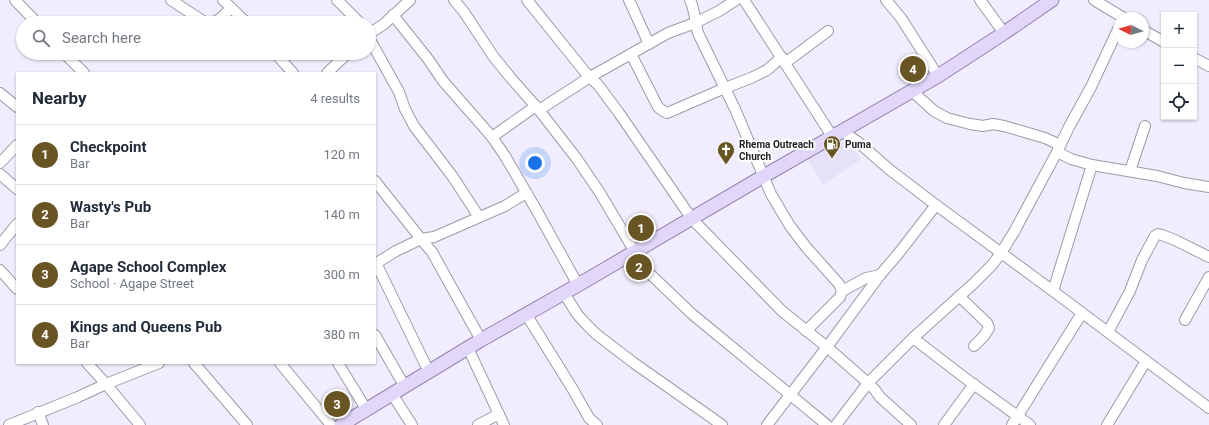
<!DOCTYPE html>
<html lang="en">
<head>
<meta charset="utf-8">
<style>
	:root { --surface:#fff; --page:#f6f6f7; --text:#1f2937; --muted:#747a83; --line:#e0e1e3; --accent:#695423 }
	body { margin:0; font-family:Roboto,sans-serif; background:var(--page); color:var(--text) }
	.controls { position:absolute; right:12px; top:12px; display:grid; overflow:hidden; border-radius:0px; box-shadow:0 1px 3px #0004 }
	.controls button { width:36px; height:36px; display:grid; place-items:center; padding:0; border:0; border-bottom:1px solid var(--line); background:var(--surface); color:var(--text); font:20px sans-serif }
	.compass { position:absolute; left:1113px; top:12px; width:36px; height:36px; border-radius:50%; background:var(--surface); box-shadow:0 1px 3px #0004; rotate:275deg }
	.you { position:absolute; left:535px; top:163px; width:14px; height:14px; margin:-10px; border:3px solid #fff; border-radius:50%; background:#1a73e8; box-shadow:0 0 0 6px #1a73e833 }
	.badge { display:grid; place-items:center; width:26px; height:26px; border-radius:50%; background:var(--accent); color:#fff; font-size:13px; font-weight:700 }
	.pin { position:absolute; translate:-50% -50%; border:2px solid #fff; box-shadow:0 1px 4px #0006 }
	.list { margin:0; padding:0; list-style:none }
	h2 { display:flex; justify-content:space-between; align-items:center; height:52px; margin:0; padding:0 16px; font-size:17px }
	h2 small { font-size:13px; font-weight:400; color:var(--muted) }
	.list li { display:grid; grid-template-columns:26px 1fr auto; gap:12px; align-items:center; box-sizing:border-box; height:60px; padding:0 16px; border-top:1px solid var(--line) }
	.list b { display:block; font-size:15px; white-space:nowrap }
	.list p { margin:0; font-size:13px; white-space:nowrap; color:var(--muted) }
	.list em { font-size:13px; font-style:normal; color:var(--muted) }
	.icon { flex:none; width:22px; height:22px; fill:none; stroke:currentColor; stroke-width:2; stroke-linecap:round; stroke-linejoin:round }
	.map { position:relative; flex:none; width:1209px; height:425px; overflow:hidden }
	.search { position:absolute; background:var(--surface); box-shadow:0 1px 3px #0004; left:16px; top:16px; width:360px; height:44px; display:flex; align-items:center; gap:10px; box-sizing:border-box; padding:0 14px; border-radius:22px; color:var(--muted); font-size:15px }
	.panel { position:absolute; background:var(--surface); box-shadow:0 1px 3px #0004; left:16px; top:72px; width:360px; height:292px; border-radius:0px }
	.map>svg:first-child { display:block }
	.built { fill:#e6e1f9 }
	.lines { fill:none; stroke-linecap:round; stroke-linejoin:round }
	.minor-casing { stroke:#9d9aa9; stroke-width:12 }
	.major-casing { stroke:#8f85ad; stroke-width:15 }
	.minor { stroke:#fff; stroke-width:10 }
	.major { stroke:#e0d7fa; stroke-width:13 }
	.labels { text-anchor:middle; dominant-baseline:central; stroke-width:4; stroke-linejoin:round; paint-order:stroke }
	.poi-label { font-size:10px; font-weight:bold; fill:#1f1e24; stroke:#fff; text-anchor:start }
</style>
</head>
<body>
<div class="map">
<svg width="1209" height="425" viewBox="0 0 1209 425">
	<rect width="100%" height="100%" fill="#f1edfe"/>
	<!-- built -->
	<polygon class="built" points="845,138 861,159 823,185 807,157"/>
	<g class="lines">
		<!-- minor casing -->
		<g class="minor-casing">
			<g id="minor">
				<polyline points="15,0 37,23"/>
				<polyline points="171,0 206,23"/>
				<polyline points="223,0 247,23"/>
				<polyline points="337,0 360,23"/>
				<polyline points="454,0 464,12 493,56 510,77 539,110 577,159 600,193 635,252 647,271 692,314 827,425"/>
				<polyline points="527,0 585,72 599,86 619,113 692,219 782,311 827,347 868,383 913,338 973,284 992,265 1001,253 1014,232 1057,152 1069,127 1091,87 1119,27"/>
				<polyline points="629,0 649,44"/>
				<path d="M690,0C695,10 695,22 698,33L735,109L771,194L790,226L806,247L839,284L842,291L840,297L806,331"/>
				<polyline points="744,0 832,136"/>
				<polyline points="886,0 901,18 938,76"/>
				<polyline points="980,0 1004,33"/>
				<polyline points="1094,0 1124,18"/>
				<polyline points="393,15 428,59 443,81 492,137 505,156 537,211 578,285"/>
				<polyline points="212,23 221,18 231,8"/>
				<polyline points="1143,30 1164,42"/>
				<polyline points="369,34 384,24 410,0"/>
				<polyline points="369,38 399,92 405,109 414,126 453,177 479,217"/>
				<polyline points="64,53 84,73"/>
				<polyline points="275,53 293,73"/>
				<polyline points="631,54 658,107 663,111 667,113 725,88 751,78 767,70 782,57"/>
				<polyline points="1194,58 1209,66"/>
				<polyline points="785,63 828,31"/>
				<polyline points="327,73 348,53"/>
				<polyline points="912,91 934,111 947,118 970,124 983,126 993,124 1004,126 1045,138 1060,145"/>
				<polyline points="0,93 17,107"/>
				<polyline points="539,110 590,77 668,33 695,23 719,11 736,0"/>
				<polyline points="842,131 858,142 890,170 936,205 1053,291 1209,408"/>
				<polyline points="492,137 536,106"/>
				<polyline points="1057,152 1071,159 1092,165 1157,176 1184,183 1209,187"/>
				<polyline points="0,163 17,145"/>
				<polyline points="1130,171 1145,126"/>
				<polyline points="0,174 17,189"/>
				<polyline points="375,181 421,239 432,252 481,340"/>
				<polyline points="0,245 17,224"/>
				<polyline points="376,263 429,372"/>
				<polyline points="375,264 396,251 421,239 434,237 505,206 526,193"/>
				<polyline points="0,270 17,289"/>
				<polyline points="842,291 866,278 880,275"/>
				<polyline points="1053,291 1092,165"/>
				<polyline points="564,293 577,314 586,324 596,334 634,363 722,425"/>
				<polyline points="959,296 987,323 989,328 984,336 974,346"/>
				<polyline points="526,314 572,388 589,418 597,425"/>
				<polyline points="1185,320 1209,277"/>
				<polyline points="1108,332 1130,291 1142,260 1155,236 1158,234 1162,235 1175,240 1209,257"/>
				<polyline points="375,335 405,387"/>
				<polyline points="913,338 965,378 1030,425"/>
				<polyline points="468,348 504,425"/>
				<polyline points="87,363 106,384 140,425"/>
				<polyline points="194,363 247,425"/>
				<polyline points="280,363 331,425"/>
				<polyline points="338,363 366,409"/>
				<polyline points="392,394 412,425"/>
				<polyline points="38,412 43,425"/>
				<polyline points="9,425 78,397 106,384 159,363"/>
				<polyline points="478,425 499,414"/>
				<polyline points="767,425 827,347 880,275 898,254 936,205"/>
				<polyline points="836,425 868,383 875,390 880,397 911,425"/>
				<polyline points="944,425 974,384"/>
				<polyline points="1012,425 1082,313"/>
				<polyline points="1107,425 1146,361"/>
			</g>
		</g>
		<!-- major casing -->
		<g class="major-casing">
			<polyline id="major" points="341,425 481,340 578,285 764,176 938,76 1004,33 1052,0"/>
		</g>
		<!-- minor -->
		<use href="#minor" class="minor"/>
		<!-- major -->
		<use href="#major" class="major"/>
	</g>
	<!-- icons -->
	<defs>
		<g id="fuel-pin" transform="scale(0.9)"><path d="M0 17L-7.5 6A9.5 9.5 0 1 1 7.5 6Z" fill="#695423" stroke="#fff"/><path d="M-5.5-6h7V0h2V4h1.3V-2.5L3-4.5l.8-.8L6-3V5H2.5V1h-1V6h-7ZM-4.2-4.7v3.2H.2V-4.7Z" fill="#fff"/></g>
		<g id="church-pin" transform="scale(0.9)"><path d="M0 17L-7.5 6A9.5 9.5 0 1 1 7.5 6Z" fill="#695423" stroke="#fff"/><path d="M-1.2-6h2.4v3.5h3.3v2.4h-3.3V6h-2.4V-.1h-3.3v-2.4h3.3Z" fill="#fff"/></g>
	</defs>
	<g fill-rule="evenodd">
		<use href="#fuel-pin" x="832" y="144"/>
		<use href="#church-pin" x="726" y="150"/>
	</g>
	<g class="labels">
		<!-- poi labels -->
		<g class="poi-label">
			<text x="739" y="144">Rhema Outreach<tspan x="739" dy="12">Church</tspan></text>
			<text x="845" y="144">Puma</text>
		</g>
	</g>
</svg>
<div class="controls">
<button>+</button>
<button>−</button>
<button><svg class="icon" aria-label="locate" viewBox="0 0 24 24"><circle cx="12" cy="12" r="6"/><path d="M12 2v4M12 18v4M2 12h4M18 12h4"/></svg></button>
</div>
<svg class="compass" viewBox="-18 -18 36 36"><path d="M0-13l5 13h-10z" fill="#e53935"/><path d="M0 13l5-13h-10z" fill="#747a83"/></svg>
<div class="you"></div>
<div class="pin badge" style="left:641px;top:228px">1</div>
<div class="pin badge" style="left:639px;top:267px">2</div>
<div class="pin badge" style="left:337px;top:404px">3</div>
<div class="pin badge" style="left:913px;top:69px">4</div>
<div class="search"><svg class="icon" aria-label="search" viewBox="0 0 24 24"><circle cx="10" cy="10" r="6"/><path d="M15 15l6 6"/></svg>Search here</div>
<section class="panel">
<h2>Nearby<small>4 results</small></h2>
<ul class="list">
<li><span class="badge">1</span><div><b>Checkpoint</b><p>Bar</p></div><em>120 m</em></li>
<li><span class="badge">2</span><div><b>Wasty's Pub</b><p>Bar</p></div><em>140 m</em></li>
<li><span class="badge">3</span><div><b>Agape School Complex</b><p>School · Agape Street</p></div><em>300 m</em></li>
<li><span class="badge">4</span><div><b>Kings and Queens Pub</b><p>Bar</p></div><em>380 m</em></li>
</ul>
</section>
</div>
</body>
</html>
